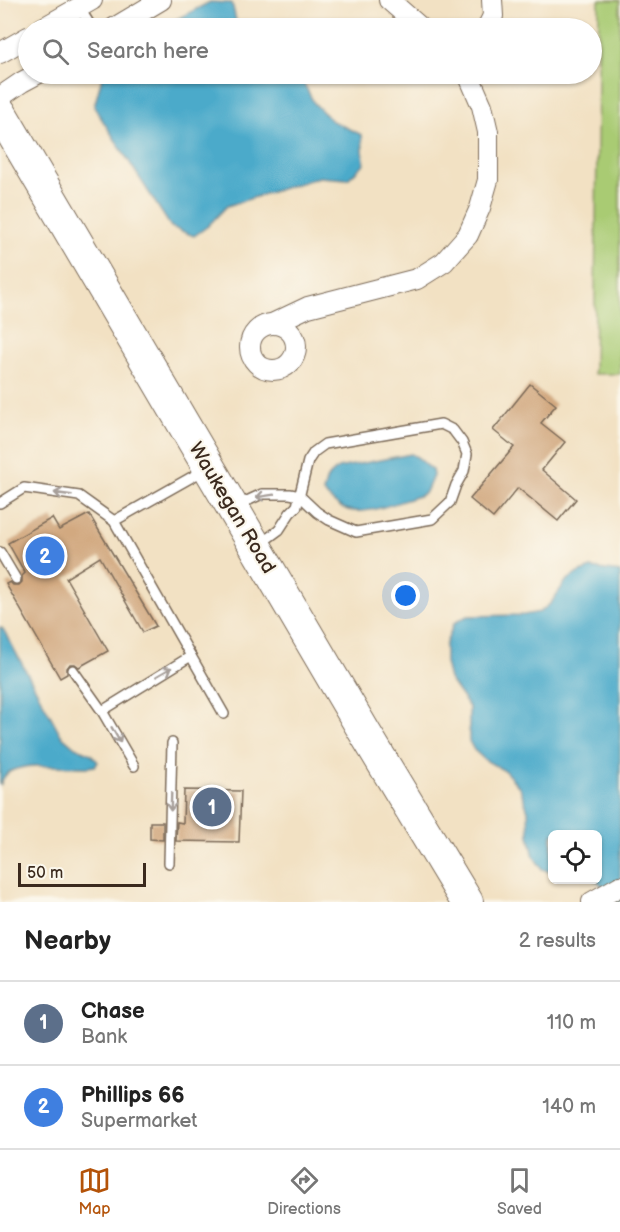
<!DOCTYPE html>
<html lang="en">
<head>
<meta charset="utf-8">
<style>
	:root { --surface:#fff; --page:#f6f6f6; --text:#222; --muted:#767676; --line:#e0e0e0; --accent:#b45309 }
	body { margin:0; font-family:"Balsamiq Sans",sans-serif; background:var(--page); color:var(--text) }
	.controls { position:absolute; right:18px; bottom:18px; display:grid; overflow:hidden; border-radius:9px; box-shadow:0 2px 4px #0004 }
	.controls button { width:54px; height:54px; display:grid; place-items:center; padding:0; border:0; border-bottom:2px solid var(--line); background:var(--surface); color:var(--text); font:30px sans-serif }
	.scale { position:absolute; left:18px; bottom:15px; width:128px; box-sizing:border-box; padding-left:6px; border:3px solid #3b2a1e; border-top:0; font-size:16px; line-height:21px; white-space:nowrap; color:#3b2a1e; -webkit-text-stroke:4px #fbf7ec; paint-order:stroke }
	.you { position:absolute; left:406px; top:596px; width:21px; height:21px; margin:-15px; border:4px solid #fff; border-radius:50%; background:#1a73e8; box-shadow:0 0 0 9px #1a73e833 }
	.badge { display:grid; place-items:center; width:39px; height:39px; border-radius:50%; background:var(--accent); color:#fff; font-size:20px; font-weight:700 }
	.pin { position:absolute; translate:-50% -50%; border:3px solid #fff; box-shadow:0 2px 6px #0006 }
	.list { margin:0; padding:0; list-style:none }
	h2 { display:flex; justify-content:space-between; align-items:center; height:78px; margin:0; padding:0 24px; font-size:26px }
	h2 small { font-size:20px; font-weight:400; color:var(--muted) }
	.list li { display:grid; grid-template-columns:39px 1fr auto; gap:18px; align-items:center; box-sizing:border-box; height:84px; padding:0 24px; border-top:2px solid var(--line) }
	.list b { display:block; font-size:22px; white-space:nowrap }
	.list p { margin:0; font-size:20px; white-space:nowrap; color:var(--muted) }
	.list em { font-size:20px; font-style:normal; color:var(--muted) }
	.icon { flex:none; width:33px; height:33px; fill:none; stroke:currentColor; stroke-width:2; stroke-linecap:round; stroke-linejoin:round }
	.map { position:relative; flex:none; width:620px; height:902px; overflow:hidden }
	.search { position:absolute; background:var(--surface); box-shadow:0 2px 4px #0004; left:18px; right:18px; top:18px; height:66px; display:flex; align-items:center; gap:15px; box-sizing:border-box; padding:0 21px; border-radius:33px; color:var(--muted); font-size:22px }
	.sheet { height:246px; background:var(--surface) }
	nav { display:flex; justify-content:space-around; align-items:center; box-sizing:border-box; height:84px; border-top:2px solid var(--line); background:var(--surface); font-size:16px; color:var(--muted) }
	nav a { display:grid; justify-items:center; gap:3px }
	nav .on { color:var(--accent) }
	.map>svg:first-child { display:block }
	.green { fill:#a9cb73; stroke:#727a48; stroke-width:1.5 }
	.water { fill:#4caaca; stroke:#446a74; stroke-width:1.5 }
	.building { fill:#d2a980 }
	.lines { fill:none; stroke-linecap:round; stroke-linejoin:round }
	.service-casing { stroke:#7b6a58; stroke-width:12 }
	.minor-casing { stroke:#7b6a58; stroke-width:22 }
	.primary-casing { stroke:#7b6a58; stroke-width:34 }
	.service { stroke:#fff; stroke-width:9 }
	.minor { stroke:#fff; stroke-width:20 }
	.primary { stroke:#fff; stroke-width:32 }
	.oneway { stroke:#a79f9a }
	.labels { text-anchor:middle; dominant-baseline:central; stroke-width:4.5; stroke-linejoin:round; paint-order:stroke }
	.street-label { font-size:20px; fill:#3b2a1e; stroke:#fbf7ec }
</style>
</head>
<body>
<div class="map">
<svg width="620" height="902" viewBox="0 0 620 902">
	<rect width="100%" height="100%" fill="#fbf7ec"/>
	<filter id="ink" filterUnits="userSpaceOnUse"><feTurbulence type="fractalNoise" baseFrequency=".0167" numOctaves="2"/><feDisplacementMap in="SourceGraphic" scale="12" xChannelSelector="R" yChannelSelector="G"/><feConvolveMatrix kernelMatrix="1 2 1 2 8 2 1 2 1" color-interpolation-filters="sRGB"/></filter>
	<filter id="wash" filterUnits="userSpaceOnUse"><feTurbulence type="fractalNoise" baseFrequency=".008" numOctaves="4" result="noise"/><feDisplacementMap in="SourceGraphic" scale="24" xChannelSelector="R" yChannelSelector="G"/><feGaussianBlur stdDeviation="1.35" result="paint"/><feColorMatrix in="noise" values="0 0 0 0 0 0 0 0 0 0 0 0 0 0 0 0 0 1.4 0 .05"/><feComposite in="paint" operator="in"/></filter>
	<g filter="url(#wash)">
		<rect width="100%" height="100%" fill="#f2e1c3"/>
		<!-- green -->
		<polygon class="green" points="599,0 620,0 620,374 594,374"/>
		<!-- water -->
		<g class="water">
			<polygon points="210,2 232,3 237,25 239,28 160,28 177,19"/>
			<polygon points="103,74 299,74 314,103 332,121 362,135 364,164 348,179 319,177 227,206 208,226 194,236 171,227 94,107"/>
			<path d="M411,454L417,457L432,470L433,476L426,492L419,496C397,502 361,519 341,507C334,504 328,497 323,492L327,478L338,468Z"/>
			<polygon points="591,568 620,572 620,902 612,902 599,882 594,880 598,880 598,834 552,834 552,873 542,869 534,857 529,836 528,811 520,788 505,771 485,760 474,750 469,741 469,707 449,679 445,663 445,646 454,623 467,616 524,615 540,612 551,603 566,581 578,573"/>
			<path d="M0,627L3,629L61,735L75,747L91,754L98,762L95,766L87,767C67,767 29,762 11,771C6,773 2,780 0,786Z"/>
		</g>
		<g id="blocks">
			<!-- building -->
			<g class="building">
				<polygon points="530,384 556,405 541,423 565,442 542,470 576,499 558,521 518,488 493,518 470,499 514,447 493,430"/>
				<polygon points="89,514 156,626 143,632 100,557 66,578 108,651 79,667 75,664 70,664 67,668 67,674 60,678 6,584 10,582 13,585 19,585 22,582 22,576 25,573 8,543 52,518 59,530"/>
				<polygon points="184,790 241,791 239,842 176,841 177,822 183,823"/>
				<polygon points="150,822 163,822 163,840 150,839"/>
			</g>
		</g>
	</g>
	<g filter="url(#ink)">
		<use href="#blocks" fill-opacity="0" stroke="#7b6a58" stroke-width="1.5"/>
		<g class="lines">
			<!-- service casing -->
			<g class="service-casing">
				<g id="service">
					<polyline points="79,7 92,28"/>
					<polyline points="0,503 24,488 79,496 114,521 224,714"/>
					<polyline points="236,506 262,494 290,494 300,496 317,512 329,520 356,532 432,519 450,502 456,485 464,471 467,454 462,442 453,430 441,424 325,444 314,452 308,461 297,506 290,513 279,530 260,544"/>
					<polyline points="114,521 206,469"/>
					<polyline points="0,552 16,579"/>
					<polyline points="73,670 102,711 134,766"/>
					<polyline points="102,711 191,656"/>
					<polyline points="169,863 172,743"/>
				</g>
			</g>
			<!-- minor casing -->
			<g class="minor-casing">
				<g id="minor">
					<polyline points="389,0 421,28"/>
					<polyline points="43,28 92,0"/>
					<polyline points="114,28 161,0"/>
					<polyline points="487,28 493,16 492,0"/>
					<polyline points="0,53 28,37"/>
					<polyline points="0,97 22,82 37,74"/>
					<polyline points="272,324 308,307 417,279 444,262 468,235 480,208 488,180 488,132 482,106 468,74"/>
					<circle cx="273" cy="347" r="23"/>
					<polyline points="592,902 620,886"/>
				</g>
			</g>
			<!-- primary casing -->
			<g class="primary-casing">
				<polyline id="primary" points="0,112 365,733 467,902"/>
			</g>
			<!-- service -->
			<use href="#service" class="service"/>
			<!-- minor -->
			<use href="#minor" class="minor"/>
			<!-- primary -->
			<use href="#primary" class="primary"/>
		</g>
		<!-- one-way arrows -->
		<defs><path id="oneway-shaft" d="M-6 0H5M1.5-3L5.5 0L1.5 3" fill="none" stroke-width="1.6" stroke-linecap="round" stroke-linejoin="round" transform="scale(1.5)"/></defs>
		<g class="oneway">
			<use href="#oneway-shaft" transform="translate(63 494) rotate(-172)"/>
			<use href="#oneway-shaft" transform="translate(265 496) rotate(171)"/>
			<use href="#oneway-shaft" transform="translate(164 672) rotate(-30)"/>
			<use href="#oneway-shaft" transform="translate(116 735) rotate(60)"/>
			<use href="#oneway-shaft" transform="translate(171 802) rotate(92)"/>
		</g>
	</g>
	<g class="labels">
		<!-- street labels -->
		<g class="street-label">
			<text transform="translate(232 508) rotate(59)">Waukegan Road</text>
		</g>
	</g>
</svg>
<div class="controls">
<button><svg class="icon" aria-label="locate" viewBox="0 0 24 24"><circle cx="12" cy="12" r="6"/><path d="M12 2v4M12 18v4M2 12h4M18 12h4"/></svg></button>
</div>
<div class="scale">50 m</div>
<div class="you"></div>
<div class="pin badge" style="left:212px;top:807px;background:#5c6f8a">1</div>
<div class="pin badge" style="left:45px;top:556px;background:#3f7fe0">2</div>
<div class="search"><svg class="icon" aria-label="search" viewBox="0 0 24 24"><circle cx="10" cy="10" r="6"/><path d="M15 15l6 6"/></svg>Search here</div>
</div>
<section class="sheet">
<h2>Nearby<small>2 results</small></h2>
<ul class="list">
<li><span class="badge" style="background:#5c6f8a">1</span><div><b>Chase</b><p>Bank</p></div><em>110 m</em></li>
<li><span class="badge" style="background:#3f7fe0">2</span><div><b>Phillips 66</b><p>Supermarket</p></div><em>140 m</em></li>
</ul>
</section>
<nav>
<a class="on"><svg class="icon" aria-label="map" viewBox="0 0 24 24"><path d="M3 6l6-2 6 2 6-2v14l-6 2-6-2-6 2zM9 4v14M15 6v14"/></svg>Map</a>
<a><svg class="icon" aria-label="directions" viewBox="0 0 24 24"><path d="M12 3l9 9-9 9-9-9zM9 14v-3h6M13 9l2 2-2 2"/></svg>Directions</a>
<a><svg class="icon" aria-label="saved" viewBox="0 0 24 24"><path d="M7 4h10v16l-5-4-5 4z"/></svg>Saved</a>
</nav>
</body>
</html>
